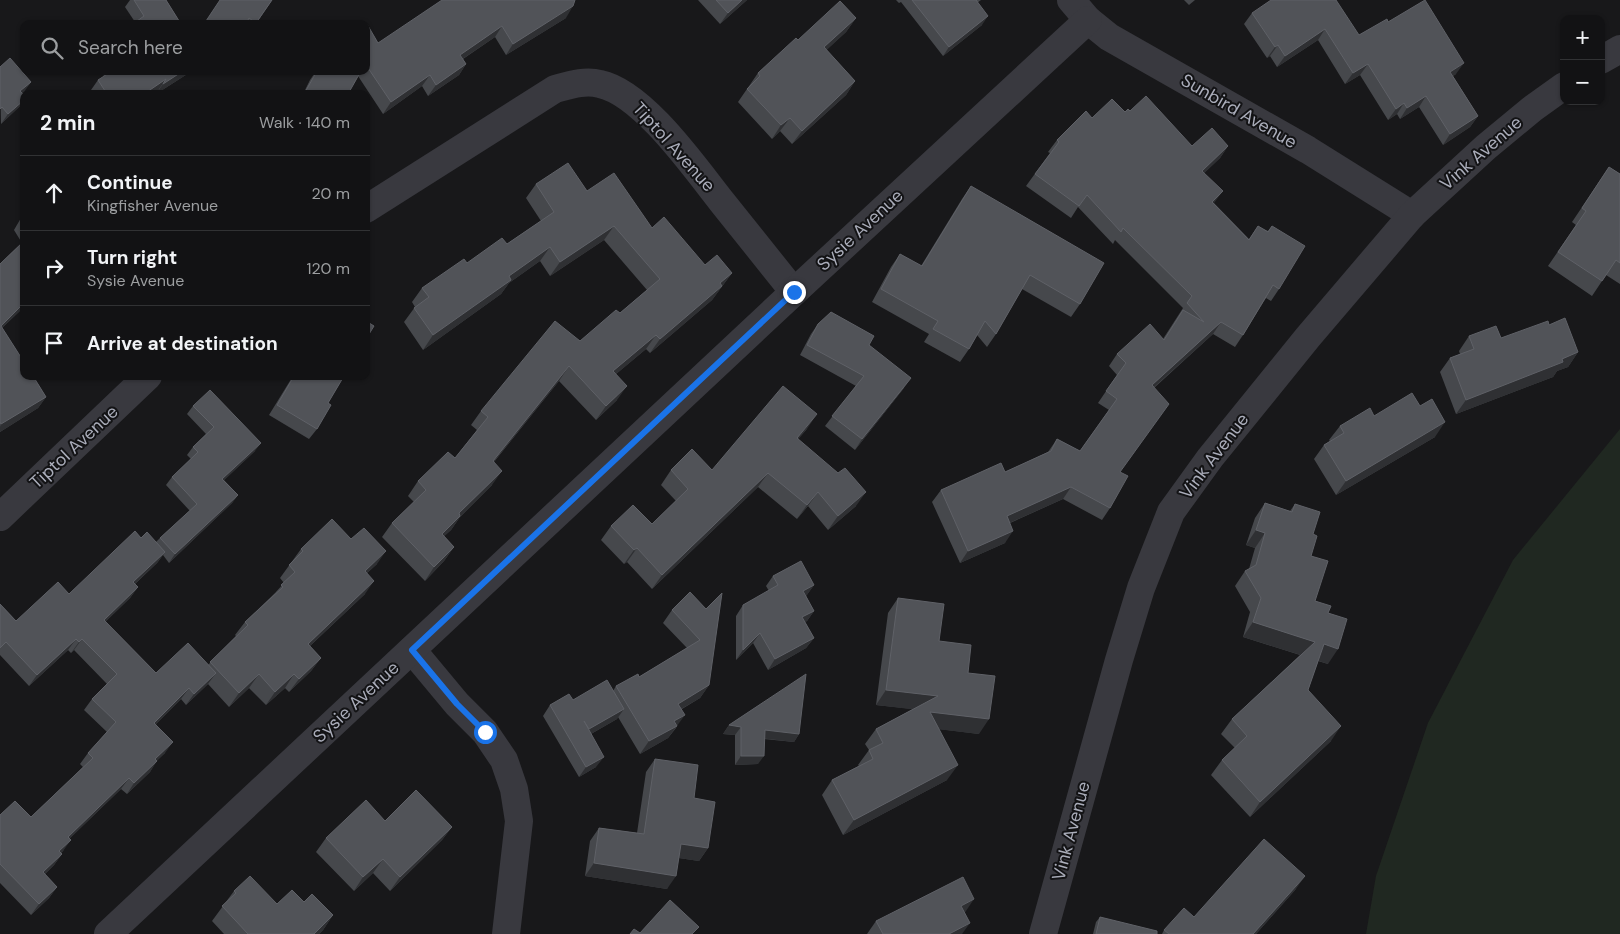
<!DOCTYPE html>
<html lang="en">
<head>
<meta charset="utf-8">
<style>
	:root { --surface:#121214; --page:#1f2022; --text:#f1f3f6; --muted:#9c9ea0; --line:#313234 }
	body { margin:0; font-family:"DM Sans",sans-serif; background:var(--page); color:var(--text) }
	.controls { position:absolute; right:15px; top:15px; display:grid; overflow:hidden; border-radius:10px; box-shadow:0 1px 4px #0004 }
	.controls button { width:45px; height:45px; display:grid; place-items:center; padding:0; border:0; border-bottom:1px solid var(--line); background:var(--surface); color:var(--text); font:25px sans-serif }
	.stop { position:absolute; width:15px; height:15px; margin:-11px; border:4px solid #1a73e8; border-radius:50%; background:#fff }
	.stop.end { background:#1a73e8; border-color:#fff; box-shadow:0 1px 5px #0008 }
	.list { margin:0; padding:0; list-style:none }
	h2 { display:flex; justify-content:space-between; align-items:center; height:65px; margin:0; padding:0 20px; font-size:21px }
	h2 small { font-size:16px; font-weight:400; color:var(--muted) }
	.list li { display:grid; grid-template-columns:32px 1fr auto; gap:15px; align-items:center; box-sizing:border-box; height:75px; padding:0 20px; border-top:1px solid var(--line) }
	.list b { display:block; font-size:19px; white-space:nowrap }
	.list p { margin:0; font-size:16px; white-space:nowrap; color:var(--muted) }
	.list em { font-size:16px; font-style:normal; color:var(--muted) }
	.icon { flex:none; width:28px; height:28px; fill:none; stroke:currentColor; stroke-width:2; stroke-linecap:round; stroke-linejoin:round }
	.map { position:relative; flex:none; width:1620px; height:934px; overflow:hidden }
	.search { position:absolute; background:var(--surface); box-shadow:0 1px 4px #0004; left:20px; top:20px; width:350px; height:55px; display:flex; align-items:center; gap:12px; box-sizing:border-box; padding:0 18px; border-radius:10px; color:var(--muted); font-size:19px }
	.panel { position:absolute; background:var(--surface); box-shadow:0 1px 4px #0004; left:20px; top:90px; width:350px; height:290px; border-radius:10px }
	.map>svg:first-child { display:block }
	.green { fill:#202821 }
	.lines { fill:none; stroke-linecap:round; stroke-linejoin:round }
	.minor { stroke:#39393f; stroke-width:28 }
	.wall { fill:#46484c }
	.shaded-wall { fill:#2f3033 }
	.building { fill:#515358; stroke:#5f6167 }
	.route { stroke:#1a73e8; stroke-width:6 }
	.labels { text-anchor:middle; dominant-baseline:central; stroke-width:4; stroke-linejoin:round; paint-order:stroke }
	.street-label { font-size:18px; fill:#aaadba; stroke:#131315 }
</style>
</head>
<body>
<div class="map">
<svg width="1620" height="934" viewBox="0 0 1620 934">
	<rect width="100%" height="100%" fill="#18181a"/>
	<!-- green -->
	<polygon class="green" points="1620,429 1620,934 1366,934 1376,876 1428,723 1513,560"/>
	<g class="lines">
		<!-- minor -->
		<g class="minor">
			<polyline points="1071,0 1088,20 1109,37 1308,150 1412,215"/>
			<polyline points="1601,60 1620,49"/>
			<path d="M366,209L555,89C570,85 585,80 600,84C643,93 695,168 722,202C746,232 770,262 794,292"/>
			<polyline points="0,517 148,376"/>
			<polyline points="412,650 457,704 485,732 504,760 514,789 519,821 506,934"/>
			<polyline points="108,934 794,292 1088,20"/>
			<polyline points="1043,934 1119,660 1141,588 1171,512 1210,458 1308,337 1412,215 1486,147 1532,109 1564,86"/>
		</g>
	</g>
	<!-- wall -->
	<g class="wall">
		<polygon points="130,0 166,0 181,24 135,22 125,7"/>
		<polygon points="272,0 256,24 203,24"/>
		<polygon points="698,0 747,0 720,24"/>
		<polygon points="896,0 981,0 977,3 982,25 943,56 901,2 899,3"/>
		<polygon points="1184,0 1195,0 1189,5"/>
		<polygon points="1252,13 1359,35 1388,22 1456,74 1453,76 1478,116 1470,127 1443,145 1419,107 1400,119 1397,114 1388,120 1360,75 1345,84 1318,40 1277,67 1270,56 1267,58 1244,24"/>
		<polygon points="566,18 506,55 495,37 463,59 466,64 459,75 428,96 422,86 383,114 358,76 348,94 303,94 310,80 316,71 366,71 366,24 378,43"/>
		<polygon points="856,18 846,32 826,50 855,81 846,95 792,144 780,131 772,139 738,102 758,73 798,40"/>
		<polygon points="0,67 31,82 22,93 24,95 24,101 19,107 1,124"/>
		<polygon points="100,71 192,71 156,94 159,89 152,94 94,94 91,90 98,80 104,76"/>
		<polygon points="1130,111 1192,146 1228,146 1220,158 1204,173 1214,203 1249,239 1258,226 1268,231 1272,226 1279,289 1271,301 1266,298 1243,335 1235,347 1213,334 1154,388 1120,472 1110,508 1102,520 1063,499 1010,523 1005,543 960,563 932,502 941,490 1005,472 1048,452 1057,439 1080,451 1109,410 1098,403 1117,375 1109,366 1117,354 1163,339 1183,308 1115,240 1113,244 1078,207 1071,218 1026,186 1050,153 1048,152 1057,140 1092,118 1125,112"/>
		<polygon points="1609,167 1620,174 1620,284 1606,275 1592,296 1548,266 1576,225 1572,222"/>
		<polygon points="536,184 587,191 652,228 705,265 732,273 712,300 650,353 646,349 616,374 617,400 596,420 559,381 494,462 492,485 460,517 451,530 444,536 454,547 444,561 425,581 382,537 392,523 414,502 408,496 418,481 455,458 477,430 471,425 481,411 580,341 620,313 647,290 604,240 550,276 540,261 509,283 501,294 423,350 404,322 415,307 412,302 422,288 467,263 507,244 541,221 526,198"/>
		<polygon points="971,186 1080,304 1071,317 1022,289 996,334 987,347 977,335 969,349 960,362 924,342 929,334 872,302 891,267 900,254 921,266 962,199"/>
		<polygon points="24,217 24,307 2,328 46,397 38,408 0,432 0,264 22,243 14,230 21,218"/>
		<polygon points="818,324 869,345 904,388 855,450 825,426 856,386 800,355 811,334"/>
		<polygon points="1549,325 1578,352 1568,367 1557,371 1553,377 1456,414 1440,372 1450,358 1460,354 1459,351 1469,336 1501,338"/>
		<polygon points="293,376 344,376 328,403 317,429 309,439 269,415"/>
		<polygon points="193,406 255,451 224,480 238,495 232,503 169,563 163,555 157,563 135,584 138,587 130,598 105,622 156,673 208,665 236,636 235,635 245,622 275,593 284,583 280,578 301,549 351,539 377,564 367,573 365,594 310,646 321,658 311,671 289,692 285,688 266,705 249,688 229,707 208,684 186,705 181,699 156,724 165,753 157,760 150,772 127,794 121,789 69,839 63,851 61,853 62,854 54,865 45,874 57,887 49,898 31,915 0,883 0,815 31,817 83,767 80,764 88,753 107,732 84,710 92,699 107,684 74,650 71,653 68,650 29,686 0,655 0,604 16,621 69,594 141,538 156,542 160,538 190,511 166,485 172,477 191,459 187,455 193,447 206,434 187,414"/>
		<polygon points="1374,416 1435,437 1336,495 1314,459 1324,445 1330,441 1329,440 1340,426"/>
		<polygon points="807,429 798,439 856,506 828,530 808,506 797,519 758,487 652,589 627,562 624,564 601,540 611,526 652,524 676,501 661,485 671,470 712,470"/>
		<polygon points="1265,503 1290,511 1295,504 1313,534 1311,556 1315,601 1328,613 1328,664 1318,661 1308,690 1331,741 1250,817 1211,775 1222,760 1235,748 1221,734 1232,719 1300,655 1243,637 1250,612 1235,586 1245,571 1249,569 1255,548 1246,545 1255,518"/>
		<polygon points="773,576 814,585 806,596 814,611 807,621 805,622 814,638 806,648 768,670 753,643 736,660 736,616 743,605 769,591 766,586"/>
		<polygon points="690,592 709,685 700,698 682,709 676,728 668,738 640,754 618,717 617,719 591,734 596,767 579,777 543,716 550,705 613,691 616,686 639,677 687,648 663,623 672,610"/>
		<polygon points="898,598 939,641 968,673 979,734 939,729 947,780 843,835 822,795 832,780 859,766 858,765 869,750 865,744 876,729 913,709 876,705 888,613"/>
		<polygon points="729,725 799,734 794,742 764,739 758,764 735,765 735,735 723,734"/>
		<polygon points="655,759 694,798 708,848 699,861 679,858 667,889 585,876 590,841 599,828 637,833 646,772"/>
		<polygon points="385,821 452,827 442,840 390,891 373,873 354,891 316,852 326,838"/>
		<polygon points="1296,889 1256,934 1162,934 1164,930 1194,917"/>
		<polygon points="234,891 277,904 304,902 333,915 323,930 319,934 224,934 212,921"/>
		<polygon points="965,913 962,934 867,934 876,921"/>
		<polygon points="1100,917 1157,934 1093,934 1096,922"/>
	</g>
	<!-- shaded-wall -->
	<g class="shaded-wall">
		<polygon points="742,0 747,0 720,24 728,13"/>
		<polygon points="573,6 566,18 506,55 513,44"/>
		<polygon points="988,16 982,25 943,56 949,47"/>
		<polygon points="856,18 846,32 815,61 824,47"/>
		<polygon points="502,26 495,37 452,66 460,55"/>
		<polygon points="1325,29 1318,40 1277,67 1285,56"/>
		<polygon points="1278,45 1270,56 1267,58 1275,47"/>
		<polygon points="1464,63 1456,74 1443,83 1450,72"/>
		<polygon points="466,64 459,75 428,96 436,85"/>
		<polygon points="1368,64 1360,75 1345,84 1353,73"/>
		<polygon points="183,71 192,71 156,94 163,84"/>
		<polygon points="430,75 422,86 383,114 391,102"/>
		<polygon points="166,79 159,89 152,94 144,94"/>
		<polygon points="855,81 846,95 792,144 802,131"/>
		<polygon points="31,82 24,92 13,101 20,91"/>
		<polygon points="1426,96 1419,107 1400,119 1407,108"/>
		<polygon points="24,100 24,101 19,107 1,124 8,114"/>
		<polygon points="1404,103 1397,114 1388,120 1396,109"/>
		<polygon points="1478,116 1470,127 1443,145 1450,134"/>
		<polygon points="790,118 780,131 772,139 781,125"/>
		<polygon points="1228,146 1220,158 1194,183 1202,171"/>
		<polygon points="1223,191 1214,203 1204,214 1212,202"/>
		<polygon points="614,226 604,240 550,276 560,262"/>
		<polygon points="550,247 540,261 509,283 501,294 423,350 433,335 509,276"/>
		<polygon points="732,273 712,300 650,353 660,339 720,283"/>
		<polygon points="24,303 24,307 0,330 0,327"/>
		<polygon points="1221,322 1213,334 1143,397 1152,385"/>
		<polygon points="656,335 646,349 603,385 613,371"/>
		<polygon points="1578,352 1568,367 1557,371 1553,377 1456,414 1466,400 1562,359"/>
		<polygon points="569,366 559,381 483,475 493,461"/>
		<polygon points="911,378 904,388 855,450 862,439"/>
		<polygon points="627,386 617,400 596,420 606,406"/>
		<polygon points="46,397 38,408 0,432 0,427 1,424"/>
		<polygon points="817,414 807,429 787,452 797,438"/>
		<polygon points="1445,422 1435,437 1336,495 1346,481"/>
		<polygon points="261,443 255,451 217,487 222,479"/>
		<polygon points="502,471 492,485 460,517 451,530 432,548 442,534 459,513"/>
		<polygon points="768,473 758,487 652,589 662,575"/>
		<polygon points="1071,487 1063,499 998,528 1007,516"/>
		<polygon points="818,492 808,506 797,519 807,505"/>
		<polygon points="866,492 856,506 828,530 838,516"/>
		<polygon points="238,495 232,503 169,563 175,554"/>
		<polygon points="1256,530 1265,533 1255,548 1246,545"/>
		<polygon points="1013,531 1005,543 960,563 968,551"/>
		<polygon points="454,547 444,561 425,581 434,567"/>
		<polygon points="637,548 627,562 624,564 634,550"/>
		<polygon points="386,551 377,564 355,584 365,571"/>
		<polygon points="165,552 157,563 125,593 133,582"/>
		<polygon points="374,581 365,594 298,657 308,644"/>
		<polygon points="814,585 807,595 796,601 803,591"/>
		<polygon points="138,587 130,598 96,631 104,620"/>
		<polygon points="814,611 807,621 795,628 802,617"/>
		<polygon points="1253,622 1315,642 1304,656 1243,637"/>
		<polygon points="760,633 753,643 736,660 743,650"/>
		<polygon points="814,638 806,648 768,670 775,659"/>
		<polygon points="76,639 68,650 29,686 37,675"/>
		<polygon points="82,639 74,650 71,653 79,642"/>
		<polygon points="1324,644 1338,649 1328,664 1313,659"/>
		<polygon points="321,658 311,671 289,692 299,679"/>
		<polygon points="216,673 208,684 186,705 194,694"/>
		<polygon points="259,674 249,688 229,707 239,693"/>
		<polygon points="294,674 285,688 266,705 275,692"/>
		<polygon points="709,685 700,698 669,716 678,704"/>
		<polygon points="189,688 181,699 146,734 154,723"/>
		<polygon points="886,690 938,696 927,711 876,705"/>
		<polygon points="624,709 617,719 582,739 589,729"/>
		<polygon points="930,712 989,719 979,734 920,727"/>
		<polygon points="685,715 668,738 640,754 649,741 674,721"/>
		<polygon points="729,725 741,727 735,735 723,734"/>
		<polygon points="1341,726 1331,741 1250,817 1260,802"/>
		<polygon points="765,730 799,734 794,742 759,738"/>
		<polygon points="173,742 165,753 148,770 155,759"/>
		<polygon points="741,756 764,756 758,764 735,765"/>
		<polygon points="604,757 596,767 579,777 586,767"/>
		<polygon points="157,761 150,772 127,794 134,783"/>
		<polygon points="958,765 947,780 843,835 854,820"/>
		<polygon points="129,778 121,789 60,848 68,837"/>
		<polygon points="452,827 442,840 390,891 400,877"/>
		<polygon points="71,840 63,851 51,862 59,851"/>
		<polygon points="681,844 708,848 699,861 672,857"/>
		<polygon points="62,854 54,865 35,883 43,872"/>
		<polygon points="383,859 373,873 354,891 363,877"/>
		<polygon points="594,863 676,876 667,889 585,876"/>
		<polygon points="1305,876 1296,889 1256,934 1253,934"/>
		<polygon points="57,887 49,898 31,915 39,904"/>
		<polygon points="974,899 964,914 961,906"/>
		<polygon points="333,915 323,930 319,934 314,934"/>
		<polygon points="970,923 962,934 949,934"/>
	</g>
	<!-- building -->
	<g class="building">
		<polygon points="134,0 166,0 181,24 133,24 144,16"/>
		<polygon points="220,0 272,0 256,23 249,18 246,24 204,24"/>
		<polygon points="442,0 575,0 573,6 513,44 502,26 460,55 466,64 436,85 430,75 391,102 366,65 366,24 367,24 378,43"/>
		<polygon points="716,0 742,0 728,13"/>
		<polygon points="912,0 976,0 988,16 949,47"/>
		<polygon points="1271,0 1336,0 1359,35 1387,19 1388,22 1425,0 1464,63 1450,72 1478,116 1450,134 1426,96 1407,108 1404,103 1396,109 1368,64 1353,73 1325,29 1285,56 1278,45 1275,47 1252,13"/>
		<polygon points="840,1 856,18 824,47 855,81 802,131 790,118 781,125 747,89 760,76 758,73 796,38 798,40"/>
		<polygon points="10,58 31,82 20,91 24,95 24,100 8,114 2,107 0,109 0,67"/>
		<polygon points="112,71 183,71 163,84 166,79 144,94 107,94 98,80"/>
		<polygon points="317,71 361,71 348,94 304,94"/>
		<polygon points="1146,96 1192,146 1212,128 1228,146 1202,171 1223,191 1212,202 1249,240 1258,226 1268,232 1272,226 1305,246 1279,289 1273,285 1243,335 1221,322 1152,385 1169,404 1120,472 1128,476 1110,508 1071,487 1007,516 1013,531 968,551 941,490 1001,463 1005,472 1051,451 1057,439 1080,451 1117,399 1106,391 1126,363 1117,354 1150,324 1164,340 1183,310 1204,322 1187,303 1192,296 1123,228 1121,232 1087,195 1079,206 1035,174 1059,142 1057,140 1086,111 1092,118 1112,99 1125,112 1128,109 1130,111"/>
		<polygon points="568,163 587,191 614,173 652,228 664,217 705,265 717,255 732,273 720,283 722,286 660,339 656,335 613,371 627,386 606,406 569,366 493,461 502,471 459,513 460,516 442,534 454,547 434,567 392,523 426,490 418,481 448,452 455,458 488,417 481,411 555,321 580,341 616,310 620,313 660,279 614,226 560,262 550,247 509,276 511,280 433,335 414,308 429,297 422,288 464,259 467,263 502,238 507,244 554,212 536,184"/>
		<polygon points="1609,167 1620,174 1620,263 1616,260 1602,281 1558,252 1586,211 1582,208"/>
		<polygon points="971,186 1104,263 1080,304 1030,275 996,334 985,321 969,349 933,329 938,321 881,289 900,254 922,266"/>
		<polygon points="24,241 24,303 1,326 24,362 24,376 33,376 46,397 1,424 0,422 0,264"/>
		<polygon points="831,312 874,336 869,345 911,378 862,439 832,416 864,376 807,345 818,324"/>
		<polygon points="1565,318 1578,352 1562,359 1563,362 1466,400 1450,358 1474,349 1469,336 1496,326 1501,338 1548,321 1549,325"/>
		<polygon points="366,321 374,326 366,339"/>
		<polygon points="294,376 344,376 328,403 331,405 317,429 277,405"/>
		<polygon points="783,386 817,414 797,438 838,473 845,468 866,492 838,516 818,492 807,505 768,473 662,575 637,548 634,550 611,526 633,505 652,524 688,489 671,470 692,449 712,470"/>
		<polygon points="210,390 261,443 222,479 238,495 175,554 160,538 197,504 172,477 198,452 193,447 214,427 193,406"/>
		<polygon points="1412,393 1420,406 1432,399 1445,422 1346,481 1324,445 1344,433 1340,426 1370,408 1374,416"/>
		<polygon points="1265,503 1292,512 1295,504 1320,512 1313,534 1317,536 1311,556 1328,561 1315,601 1331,606 1328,613 1347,619 1338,649 1324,644 1308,690 1341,726 1260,802 1222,760 1247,736 1232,719 1315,642 1253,622 1261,598 1245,571 1256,565 1265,533 1256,530"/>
		<polygon points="332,519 351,539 364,528 386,551 365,571 374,581 308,644 321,658 299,679 294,674 275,692 259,674 239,693 210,662 248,625 245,622 283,587 281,585 295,572 289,565 303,551 301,549"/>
		<polygon points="135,531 141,538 147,532 165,552 133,582 138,587 104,620 156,673 188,643 216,673 194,694 189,688 154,723 173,742 155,759 157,761 134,783 129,778 68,837 71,840 59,851 62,854 43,872 57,887 39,904 0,864 0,815 15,801 31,817 93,758 88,753 116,722 92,699 117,674 82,639 79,642 76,639 37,675 6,642 0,648 0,604 16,621 58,582 69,594"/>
		<polygon points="801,561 814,585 803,591 814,611 802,617 814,638 775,659 760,633 743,650 743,605 778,585 773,576"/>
		<polygon points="690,592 706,609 722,593 709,685 678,704 685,715 674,721 677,726 649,741 616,686 638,674 639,677 700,640 672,610"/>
		<polygon points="898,598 944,604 939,641 971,645 968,673 995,676 989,719 930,712 958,765 854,820 832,780 873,759 869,750 883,743 876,729 938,696 886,690"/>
		<polygon points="806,674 799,734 765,730 764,756 741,756 741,727 729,725"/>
		<polygon points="607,680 624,709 589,729 584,721 604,757 586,767 550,705 569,694 573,700"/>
		<polygon points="655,759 698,765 694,798 715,802 708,848 681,844 676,876 594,863 599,828 644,834"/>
		<polygon points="416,790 452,827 400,877 383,859 363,877 326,838 366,800 385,821"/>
		<polygon points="1264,839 1305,876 1253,934 1169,934 1164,930 1184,908 1194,917"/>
		<polygon points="250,876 277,904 292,890 304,902 312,894 333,915 314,934 248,934 222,906 236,893 234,891"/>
		<polygon points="963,877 974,899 961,906 970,923 949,934 883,934 876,921"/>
		<polygon points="670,900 699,927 692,934 630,934 634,929 640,933"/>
		<polygon points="1100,917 1157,931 1157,934 1096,934"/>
	</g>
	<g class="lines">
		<!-- route -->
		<polyline class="route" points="485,732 457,704 412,650 794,292"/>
	</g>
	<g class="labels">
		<!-- street labels -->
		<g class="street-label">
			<text transform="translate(1239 111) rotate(30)">Sunbird Avenue</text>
			<text transform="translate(674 147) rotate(48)">Tiptol Avenue</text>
			<text transform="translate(1481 153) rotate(-41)">Vink Avenue</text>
			<text transform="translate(860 230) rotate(-43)">Sysie Avenue</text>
			<text transform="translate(74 447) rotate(-43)">Tiptol Avenue</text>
			<text transform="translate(1214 456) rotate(-53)">Vink Avenue</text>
			<text transform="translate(356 702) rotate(-43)">Sysie Avenue</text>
			<text transform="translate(1071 831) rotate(-75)">Vink Avenue</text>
		</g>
	</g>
</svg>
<div class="controls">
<button>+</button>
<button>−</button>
</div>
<div class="stop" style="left:485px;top:732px"></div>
<div class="stop end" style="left:794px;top:292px"></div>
<div class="search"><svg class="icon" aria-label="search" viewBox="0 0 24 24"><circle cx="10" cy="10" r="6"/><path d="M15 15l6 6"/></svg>Search here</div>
<section class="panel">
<h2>2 min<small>Walk · 140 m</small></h2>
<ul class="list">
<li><svg class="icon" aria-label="ahead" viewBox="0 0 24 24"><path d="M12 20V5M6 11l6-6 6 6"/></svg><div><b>Continue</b><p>Kingfisher Avenue</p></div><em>20 m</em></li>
<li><svg class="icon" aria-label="right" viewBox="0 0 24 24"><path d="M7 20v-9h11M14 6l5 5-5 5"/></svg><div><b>Turn right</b><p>Sysie Avenue</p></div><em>120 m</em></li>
<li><svg class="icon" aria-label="arrive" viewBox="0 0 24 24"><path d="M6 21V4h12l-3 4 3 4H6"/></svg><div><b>Arrive at destination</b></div></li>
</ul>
</section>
</div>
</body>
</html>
